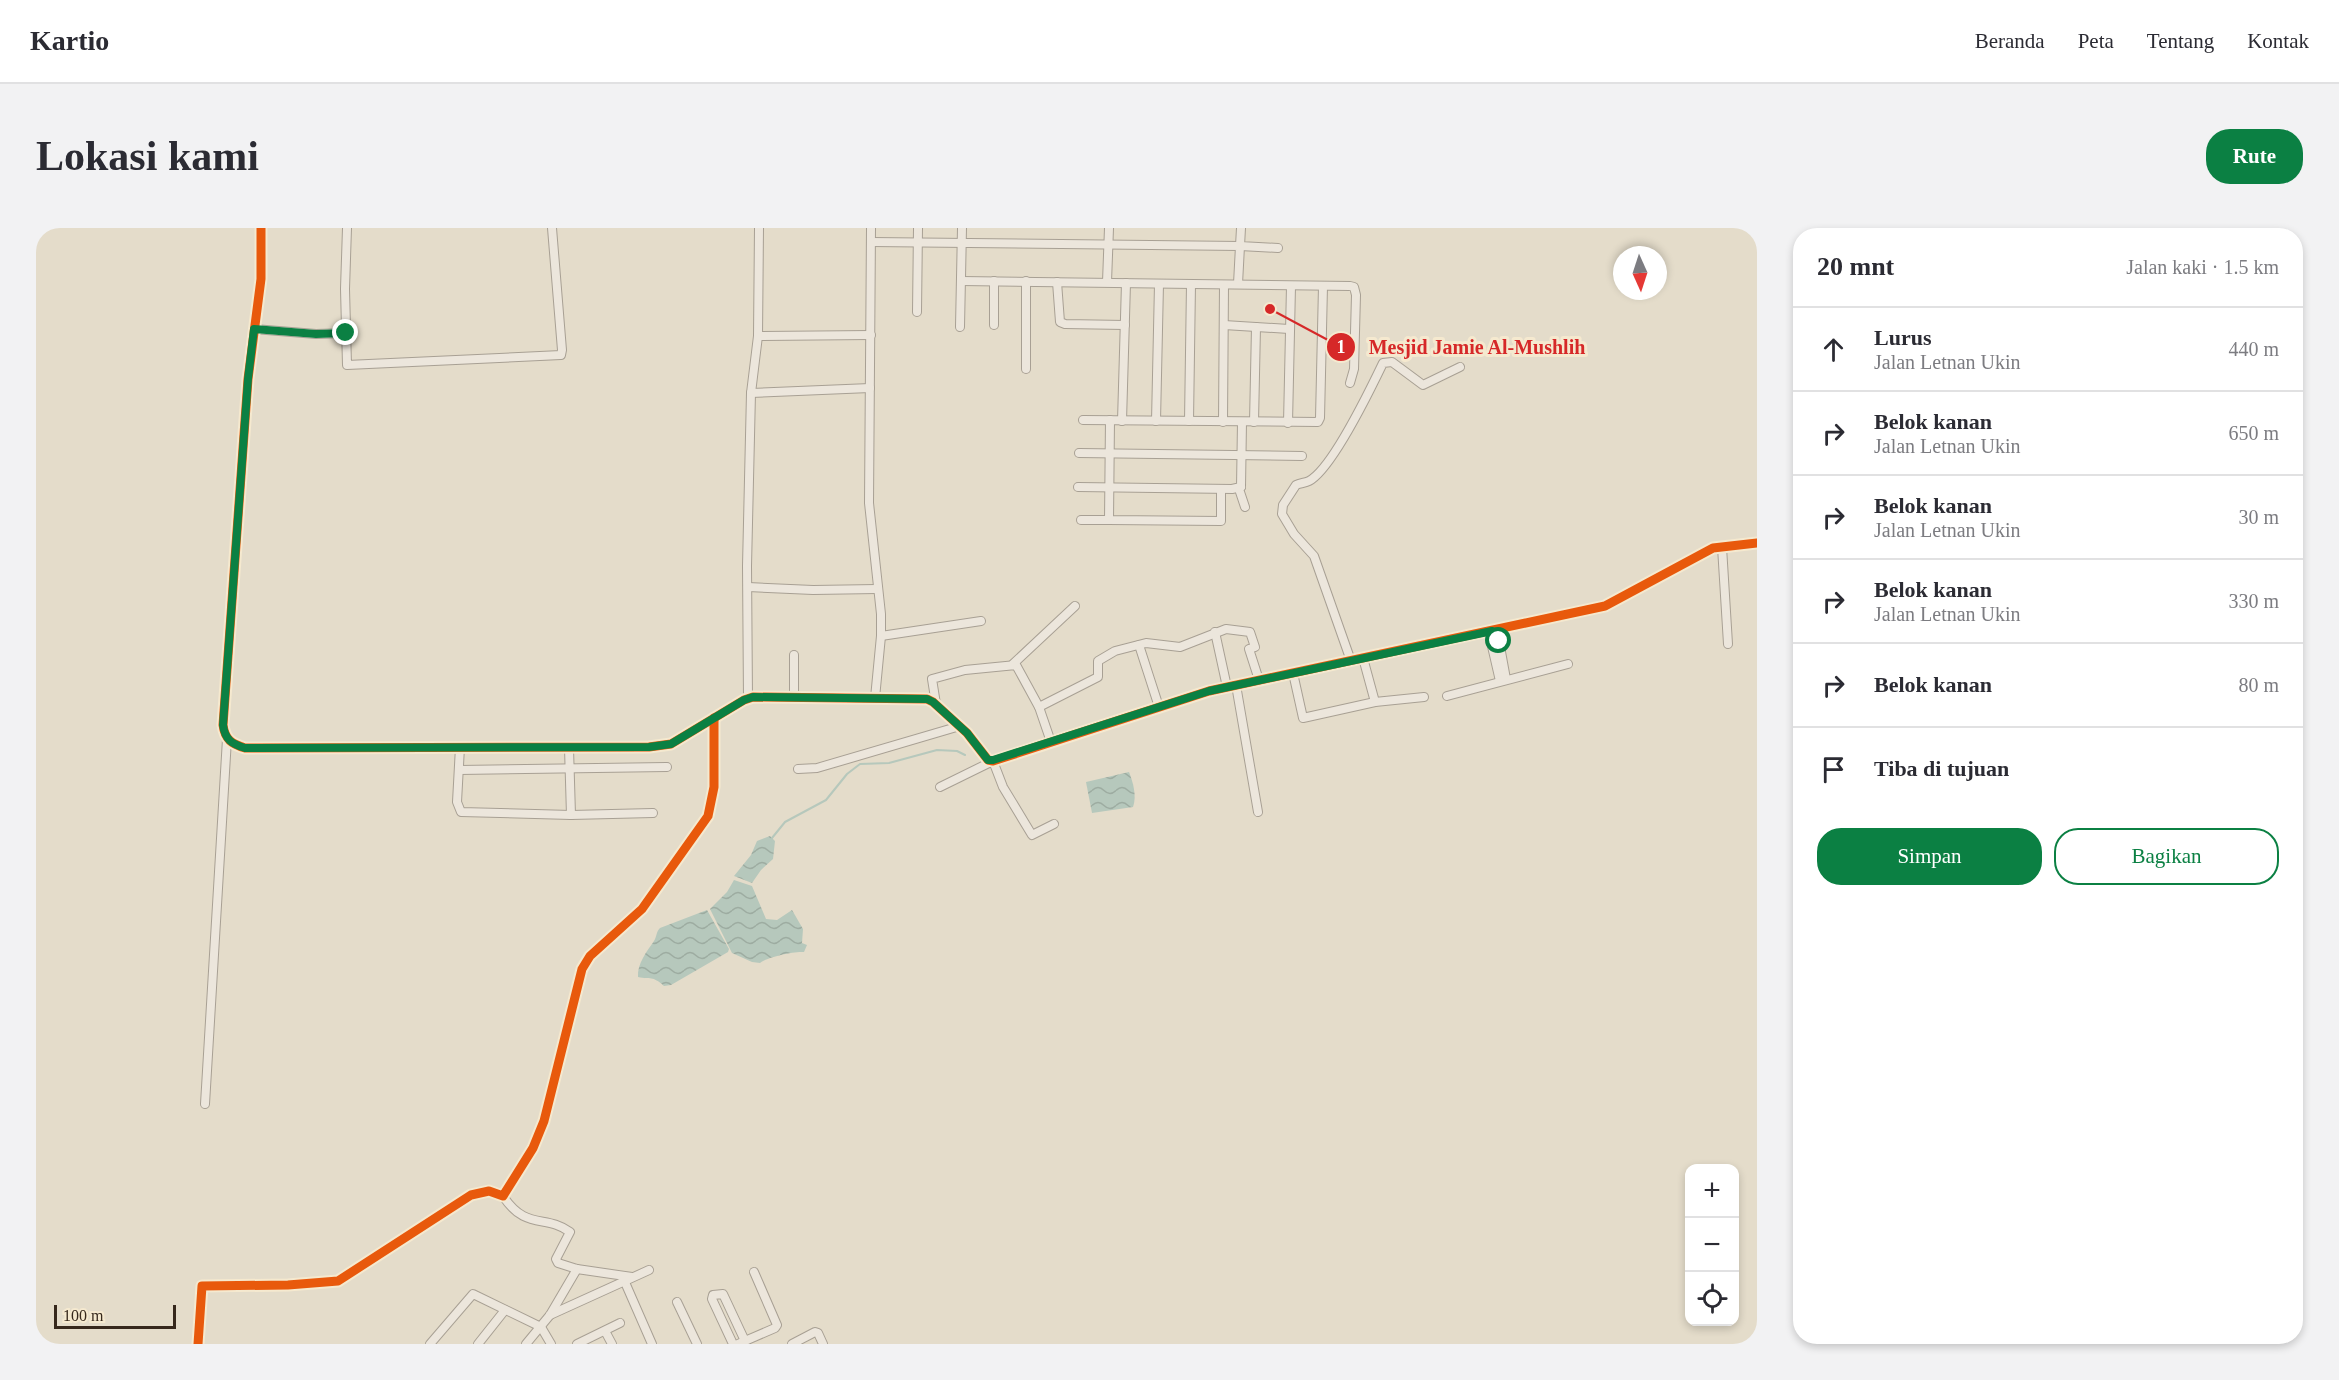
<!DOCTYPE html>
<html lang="id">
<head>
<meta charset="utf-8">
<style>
	:root { --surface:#fff; --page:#f2f2f3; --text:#2b2b33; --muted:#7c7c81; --line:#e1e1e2; --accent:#0b8043 }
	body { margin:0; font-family:Georgia,serif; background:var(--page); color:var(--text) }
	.controls { position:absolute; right:18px; bottom:18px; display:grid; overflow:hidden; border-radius:12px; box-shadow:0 3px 9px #0003 }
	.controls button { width:54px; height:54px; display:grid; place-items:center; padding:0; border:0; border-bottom:2px solid var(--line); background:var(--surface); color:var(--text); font:30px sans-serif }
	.compass { position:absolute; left:1577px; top:18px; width:54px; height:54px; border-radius:50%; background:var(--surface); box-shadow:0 3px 9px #0003; rotate:177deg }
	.scale { position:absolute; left:18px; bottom:15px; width:122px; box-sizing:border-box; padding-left:6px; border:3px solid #36281c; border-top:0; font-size:16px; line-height:21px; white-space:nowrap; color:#36281c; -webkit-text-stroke:4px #f5e9cf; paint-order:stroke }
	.stop { position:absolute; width:18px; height:18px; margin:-14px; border:4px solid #0b8043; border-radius:50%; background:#fff }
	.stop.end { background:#0b8043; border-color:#fff; box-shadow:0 2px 6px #0008 }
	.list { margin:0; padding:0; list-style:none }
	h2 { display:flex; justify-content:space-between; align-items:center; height:78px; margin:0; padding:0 24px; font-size:26px }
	h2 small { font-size:20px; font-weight:400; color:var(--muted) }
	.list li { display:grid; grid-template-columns:39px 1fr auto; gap:18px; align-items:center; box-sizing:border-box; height:84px; padding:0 24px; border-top:2px solid var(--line) }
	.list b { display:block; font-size:22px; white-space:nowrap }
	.list p { margin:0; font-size:20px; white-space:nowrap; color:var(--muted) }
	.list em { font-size:20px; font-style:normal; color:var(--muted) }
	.actions { display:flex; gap:12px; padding:18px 24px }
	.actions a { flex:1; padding:14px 0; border:2px solid var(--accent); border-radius:24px; text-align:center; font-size:21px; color:var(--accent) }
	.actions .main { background:var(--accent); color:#fff }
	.icon { flex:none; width:33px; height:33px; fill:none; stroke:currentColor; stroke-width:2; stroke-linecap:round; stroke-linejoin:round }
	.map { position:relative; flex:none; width:1721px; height:1116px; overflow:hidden; border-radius:24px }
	header { display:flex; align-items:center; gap:36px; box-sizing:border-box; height:84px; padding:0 30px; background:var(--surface); border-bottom:2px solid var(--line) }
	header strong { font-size:28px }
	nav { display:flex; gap:33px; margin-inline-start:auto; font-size:21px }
	.intro { display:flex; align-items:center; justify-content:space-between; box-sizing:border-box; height:144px; padding:0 36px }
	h1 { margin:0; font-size:42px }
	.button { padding:15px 27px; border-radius:24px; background:var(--accent); color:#fff; font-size:21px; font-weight:700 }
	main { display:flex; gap:36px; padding:0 36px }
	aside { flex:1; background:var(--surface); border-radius:24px; box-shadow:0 3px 9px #0003 }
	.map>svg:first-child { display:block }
	.water { fill:url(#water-waves) }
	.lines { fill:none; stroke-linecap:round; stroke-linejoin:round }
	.stream { stroke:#b6c8bc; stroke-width:2 }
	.street-casing { stroke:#a8a094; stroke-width:10 }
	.street { stroke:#ece6dc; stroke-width:8 }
	.cycleway-casing { stroke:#f5e9cf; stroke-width:13 }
	.cycleway { stroke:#e8590c; stroke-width:9 }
	.route { stroke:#0b8043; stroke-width:8 }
	.leader { fill:none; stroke:#d62828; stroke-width:2 }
	.callout-dot { fill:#d62828; stroke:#f5e9cf; stroke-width:2 }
	.mark-label { font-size:18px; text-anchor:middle; font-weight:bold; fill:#fff }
	.callout-label { font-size:20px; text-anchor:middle; font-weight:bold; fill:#d62828; stroke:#f5e9cf; stroke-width:6; stroke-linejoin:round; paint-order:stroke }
</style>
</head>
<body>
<header>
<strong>Kartio</strong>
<nav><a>Beranda</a><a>Peta</a><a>Tentang</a><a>Kontak</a></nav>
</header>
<div class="intro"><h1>Lokasi kami</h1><a class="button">Rute</a></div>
<main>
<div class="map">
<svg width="1721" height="1116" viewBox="0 0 1721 1116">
	<defs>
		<pattern id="water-waves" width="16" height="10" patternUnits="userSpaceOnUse" patternTransform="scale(1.5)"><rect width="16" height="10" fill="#b6c8bc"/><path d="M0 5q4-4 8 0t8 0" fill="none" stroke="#9daca1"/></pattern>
	</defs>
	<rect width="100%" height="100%" fill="#e4dcca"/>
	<!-- water -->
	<g class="water">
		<path d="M1093,544C1097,554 1101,568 1097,579L1056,585L1050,554Z"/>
		<polygon points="734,608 739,613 737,631 725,642 716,655 698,648 715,627 721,613"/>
		<path d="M698,652L716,658L730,691L741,692L756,682L767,701L766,715L771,717L768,724C758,723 731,729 724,735L716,734L696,725L674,681L691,664Z"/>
		<path d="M671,682L693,721L692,724L635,757L628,758C616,747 615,752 602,749C601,736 611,723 618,713C621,708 620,704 624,700Z"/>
	</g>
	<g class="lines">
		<!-- stream -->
		<polyline class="stream" points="736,610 749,594 790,572 811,546 824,536 853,535 901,522 921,523 929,527"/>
		<!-- street casing -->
		<g class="street-casing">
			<g id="street">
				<path d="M225,0V51L212,151L187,497C189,512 196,516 209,520L613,519L635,516L708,472L717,469L891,471L897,474L931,505L952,532L957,533L1173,463L1569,378L1677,320L1721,315"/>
				<polyline points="311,0 309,61 311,137 525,127 526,122 516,0"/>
				<polyline points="835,0 833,275 845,386 845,408 839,470"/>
				<polyline points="1205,0 1204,18 1242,20"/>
				<polyline points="835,14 1204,18 1202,56"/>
				<polyline points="925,53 1314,58 1318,59 1320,67 1318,141 1314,155"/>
				<polyline points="1021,54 1024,94 1029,96 1089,97"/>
				<polyline points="1071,54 1073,0"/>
				<polyline points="881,84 882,0"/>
				<polyline points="958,97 958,53"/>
				<polyline points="1188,97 1253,101"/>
				<polyline points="924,99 926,0"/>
				<polyline points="218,101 280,106 310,105"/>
				<polyline points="722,108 835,107"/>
				<polyline points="990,141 990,53"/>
				<polyline points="715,165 834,160"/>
				<polyline points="1047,192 1282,194 1284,190 1287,58"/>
				<polyline points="1074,192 1073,292 1185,293 1185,261"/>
				<polyline points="1086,193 1090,55"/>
				<polyline points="1120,193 1123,56"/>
				<polyline points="1153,193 1155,56"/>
				<polyline points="1187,194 1188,57"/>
				<polyline points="1218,194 1220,99"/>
				<polyline points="1252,195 1255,58"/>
				<polyline points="1043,225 1266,228"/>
				<polyline points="1042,259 1196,261 1205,259 1206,194"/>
				<polyline points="1205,259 1203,261 1209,279"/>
				<polyline points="1045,292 1073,292"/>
				<polyline points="1686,319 1692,416"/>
				<polyline points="712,359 777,362 841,361"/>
				<polyline points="1456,403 1458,409 1455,414 1464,453"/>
				<polyline points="1179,404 1191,459"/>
				<polyline points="845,408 945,393"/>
				<polyline points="1458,409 1463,413 1470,451"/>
				<polyline points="1103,417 1123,479"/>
				<polyline points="1327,430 1339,474"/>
				<path d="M1315,433L1278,328L1258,306L1246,286L1247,277L1260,257C1264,255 1269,255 1273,253C1296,241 1335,160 1347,135L1356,134L1387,157L1424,139"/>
				<polyline points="977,436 1039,378"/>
				<polyline points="1257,445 1267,490 1339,474 1388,469"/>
				<polyline points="1200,457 1222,584"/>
				<polyline points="1411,468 1532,436"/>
				<polyline points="758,469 758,427"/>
				<polyline points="712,471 711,338 715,165 722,108 723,0"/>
				<polyline points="900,476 896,451 929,442 980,437 1003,479 1015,514"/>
				<polyline points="1003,479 1062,449 1062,433 1079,423 1110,415 1144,419 1190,401 1214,404 1219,419 1213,421 1223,452"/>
				<polyline points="424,519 421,574 425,584 535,587 617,585"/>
				<polyline points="533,520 535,587"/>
				<polyline points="762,541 781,540 924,498"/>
				<polyline points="423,542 631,539"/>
				<polyline points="904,559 957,533 967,559 996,607 1018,596"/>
				<polyline points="169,876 191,511"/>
				<path d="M467,968C490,1003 510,986 534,1004L520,1031L522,1035L541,1041L596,1049"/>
				<polyline points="588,1052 616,1116"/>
				<polyline points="641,1074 661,1116"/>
				<polyline points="514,1087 613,1042"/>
				<polyline points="569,1103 576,1116"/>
				<polyline points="162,1116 166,1058 252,1057 302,1053 435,967 453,963 467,968 497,920 508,893 546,741 554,728 606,681 672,588 678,559 678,490"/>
				<polyline points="394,1116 437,1066 505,1099 515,1116"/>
				<polyline points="442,1116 469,1082"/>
				<polyline points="490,1116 514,1087 541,1041"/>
				<polyline points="541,1116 584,1095"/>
				<polyline points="697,1116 676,1071 677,1067 687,1066 709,1113"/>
				<polyline points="702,1116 739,1100 741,1097 718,1044"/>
				<polyline points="756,1116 779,1104 782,1105 787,1116"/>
			</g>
		</g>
		<!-- street -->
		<use href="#street" class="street"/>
		<!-- cycleway casing -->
		<g class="cycleway-casing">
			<g id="cycleway">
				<path d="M225,0V51L212,151L187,497C189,512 196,516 209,520L613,519L635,516L708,472L717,469L891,471L897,474L931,505L952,532L957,533L1173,463L1569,378L1677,320L1721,315"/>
				<polyline points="162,1116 166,1058 252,1057 302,1053 435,967 453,963 467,968 497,920 508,893 546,741 554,728 606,681 672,588 678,559 678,490"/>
			</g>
		</g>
		<!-- cycleway -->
		<use href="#cycleway" class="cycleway"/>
	</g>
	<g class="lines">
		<!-- route -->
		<path class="route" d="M310,105L280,106L218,101L212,151L187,497C189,512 196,516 209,520L613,519L635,516L708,472L717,469L891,471L897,474L931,505L952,532H957L1173,463L1456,403L1458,410L1463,413"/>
	</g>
	<!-- callouts -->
	<path class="leader" d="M1234 81L1305 119"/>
	<g class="callout-dot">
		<circle cx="1234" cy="81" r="6"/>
		<circle cx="1305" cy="119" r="15"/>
	</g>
	<g class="mark-label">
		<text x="1305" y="125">1</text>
	</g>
	<g class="callout-label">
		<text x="1441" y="126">Mesjid Jamie Al-Mushlih</text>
	</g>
</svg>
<div class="controls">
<button>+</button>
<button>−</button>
<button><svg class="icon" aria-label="locate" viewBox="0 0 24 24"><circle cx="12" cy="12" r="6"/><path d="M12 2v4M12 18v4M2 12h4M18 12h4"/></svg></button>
</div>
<svg class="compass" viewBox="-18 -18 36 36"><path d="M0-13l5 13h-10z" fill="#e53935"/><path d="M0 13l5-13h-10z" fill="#7c7c81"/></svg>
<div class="scale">100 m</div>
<div class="stop" style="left:1463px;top:413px"></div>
<div class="stop end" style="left:310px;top:105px"></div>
</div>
<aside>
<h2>20 mnt<small>Jalan kaki · 1.5 km</small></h2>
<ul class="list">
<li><svg class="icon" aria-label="ahead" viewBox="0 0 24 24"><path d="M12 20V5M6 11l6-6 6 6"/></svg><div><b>Lurus</b><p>Jalan Letnan Ukin</p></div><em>440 m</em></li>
<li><svg class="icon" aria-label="right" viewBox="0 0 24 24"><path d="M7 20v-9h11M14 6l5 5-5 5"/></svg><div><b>Belok kanan</b><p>Jalan Letnan Ukin</p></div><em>650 m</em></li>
<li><svg class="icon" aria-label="right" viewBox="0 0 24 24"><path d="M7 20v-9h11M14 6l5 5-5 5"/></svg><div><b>Belok kanan</b><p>Jalan Letnan Ukin</p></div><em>30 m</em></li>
<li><svg class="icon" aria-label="right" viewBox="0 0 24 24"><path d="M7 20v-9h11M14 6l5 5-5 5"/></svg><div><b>Belok kanan</b><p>Jalan Letnan Ukin</p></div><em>330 m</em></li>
<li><svg class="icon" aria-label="right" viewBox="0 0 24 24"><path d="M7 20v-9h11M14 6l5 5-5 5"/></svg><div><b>Belok kanan</b></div><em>80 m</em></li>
<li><svg class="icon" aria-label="arrive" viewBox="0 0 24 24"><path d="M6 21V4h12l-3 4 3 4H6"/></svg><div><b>Tiba di tujuan</b></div></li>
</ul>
<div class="actions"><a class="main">Simpan</a><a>Bagikan</a></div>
</aside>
</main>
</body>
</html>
